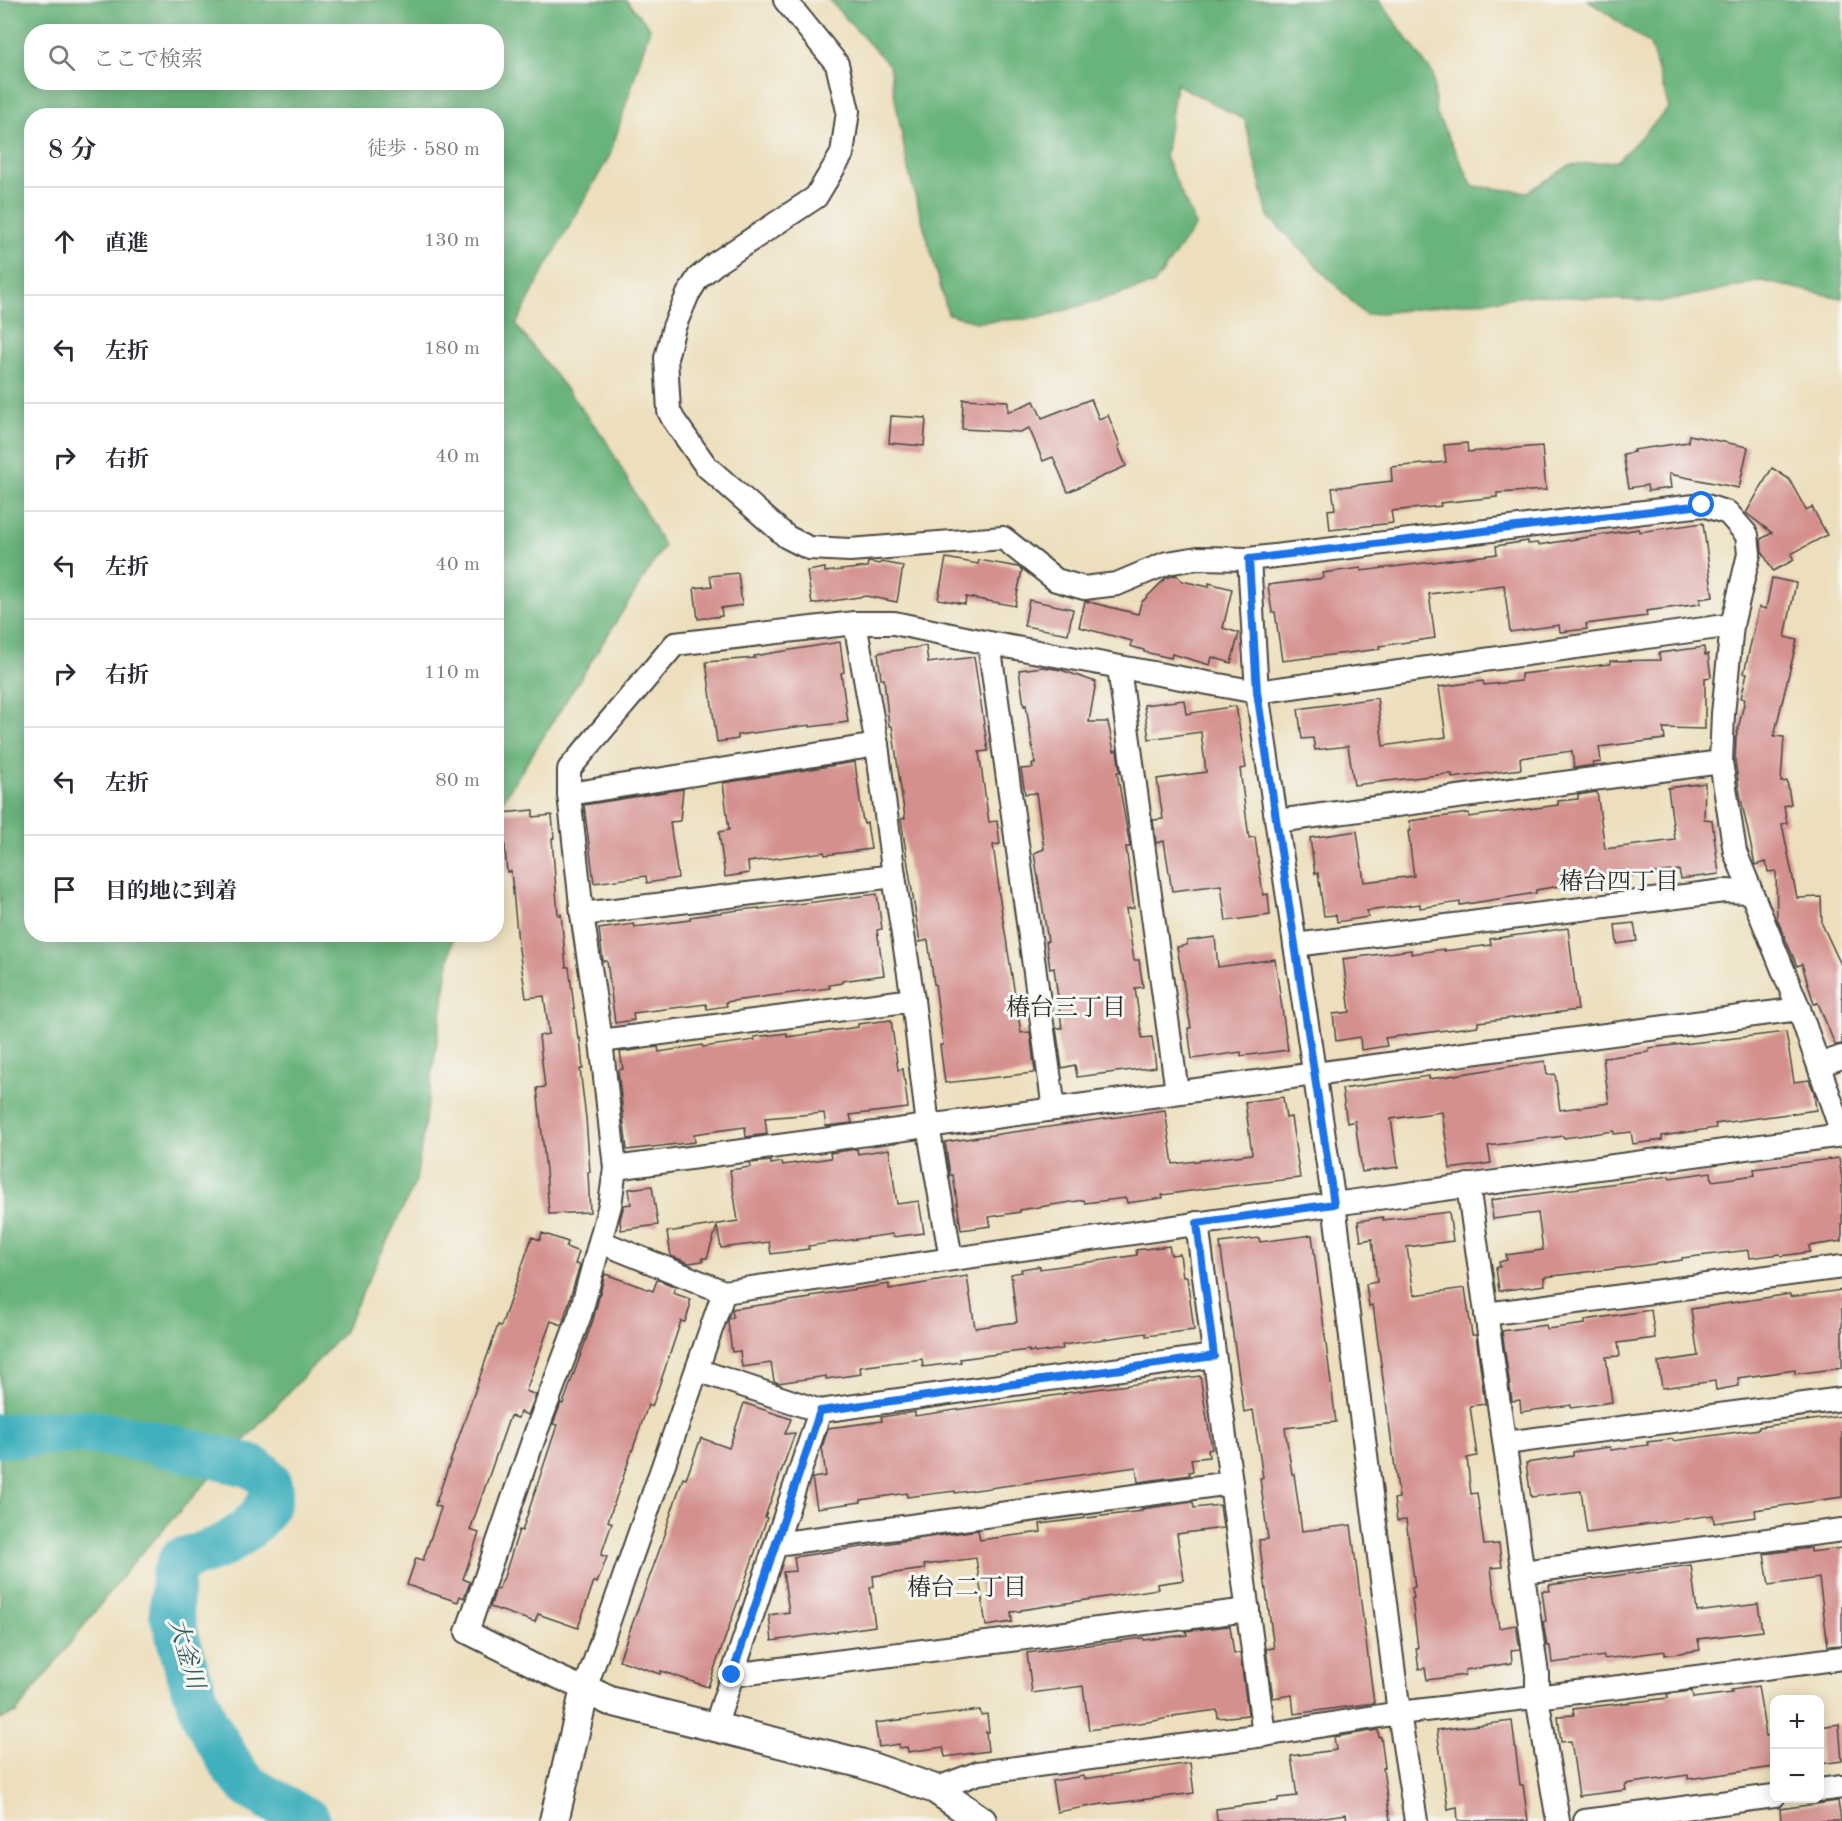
<!DOCTYPE html>
<html lang="ja">
<head>
<meta charset="utf-8">
<style>
	:root { --surface:#fff; --page:#f7f7f7; --text:#2b2b33; --muted:#7c7c81; --line:#e1e1e2 }
	body { margin:0; font-family:"Old Standard TT","Noto Serif JP",serif; background:var(--page); color:var(--text) }
	.controls { position:absolute; right:18px; bottom:18px; display:grid; overflow:hidden; border-radius:12px; box-shadow:0 3px 15px #0003 }
	.controls button { width:54px; height:54px; display:grid; place-items:center; padding:0; border:0; border-bottom:2px solid var(--line); background:var(--surface); color:var(--text); font:30px sans-serif }
	.stop { position:absolute; width:18px; height:18px; margin:-14px; border:4px solid #1a73e8; border-radius:50%; background:#fff }
	.stop.end { background:#1a73e8; border-color:#fff; box-shadow:0 2px 6px #0008 }
	.list { margin:0; padding:0; list-style:none }
	h2 { display:flex; justify-content:space-between; align-items:center; height:78px; margin:0; padding:0 24px; font-size:26px }
	h2 small { font-size:20px; font-weight:400; color:var(--muted) }
	.list li { display:grid; grid-template-columns:39px 1fr auto; gap:18px; align-items:center; box-sizing:border-box; height:108px; padding:0 24px; border-top:2px solid var(--line) }
	.list b { display:block; font-size:22px; white-space:nowrap }
	.list em { font-size:20px; font-style:normal; color:var(--muted) }
	.icon { flex:none; width:33px; height:33px; fill:none; stroke:currentColor; stroke-width:2; stroke-linecap:round; stroke-linejoin:round }
	.map { position:relative; flex:none; width:1842px; height:1821px; overflow:hidden }
	.search { position:absolute; background:var(--surface); box-shadow:0 3px 15px #0003; left:24px; top:24px; width:480px; height:66px; display:flex; align-items:center; gap:15px; box-sizing:border-box; padding:0 21px; border-radius:24px; color:var(--muted); font-size:22px }
	.panel { position:absolute; background:var(--surface); box-shadow:0 3px 15px #0003; left:24px; top:108px; width:480px; height:834px; border-radius:24px }
	.map>svg:first-child { display:block }
	.forest { fill:#69b37b; stroke:#4a6f53; stroke-width:1.5; fill-rule:evenodd }
	.lines { fill:none; stroke-linecap:round; stroke-linejoin:round }
	.stream { stroke:#41b0bd; stroke-width:8 }
	.river { stroke:#41b0bd; stroke-width:44 }
	.building { fill:#d4908e }
	.minor-casing { stroke:#484641; stroke-width:26 }
	.tertiary-casing { stroke:#484641; stroke-width:32 }
	.minor { stroke:#fff; stroke-width:22 }
	.tertiary { stroke:#fff; stroke-width:28 }
	.route { stroke:#1a73e8; stroke-width:8 }
	.labels { text-anchor:middle; dominant-baseline:central; stroke-width:6; stroke-linejoin:round; paint-order:stroke }
	.neighbourhood-label { font-size:24px; fill:#2b2b2b; stroke:#f6f6f2 }
	.water-label { font-size:24px; font-style:italic; fill:#335a5e; stroke:#f6f6f2 }
</style>
</head>
<body>
<div class="map">
<svg width="1842" height="1821" viewBox="0 0 1842 1821">
	<rect width="100%" height="100%" fill="#f6f6f2"/>
	<filter id="ink" filterUnits="userSpaceOnUse"><feTurbulence type="fractalNoise" baseFrequency=".0167" numOctaves="2"/><feDisplacementMap in="SourceGraphic" scale="12" xChannelSelector="R" yChannelSelector="G"/><feConvolveMatrix kernelMatrix="1 2 1 2 8 2 1 2 1" color-interpolation-filters="sRGB"/></filter>
	<filter id="wash" filterUnits="userSpaceOnUse"><feTurbulence type="fractalNoise" baseFrequency=".008" numOctaves="4" result="noise"/><feDisplacementMap in="SourceGraphic" scale="24" xChannelSelector="R" yChannelSelector="G"/><feGaussianBlur stdDeviation="1.35" result="paint"/><feColorMatrix in="noise" values="0 0 0 0 0 0 0 0 0 0 0 0 0 0 0 0 0 1.4 0 .05"/><feComposite in="paint" operator="in"/></filter>
	<g filter="url(#wash)">
		<rect width="100%" height="100%" fill="#eddfbd"/>
		<!-- forest -->
		<g class="forest">
			<path d="M0,0H626L650,28L610,155L542,274L516,325L605,439L664,546L497,810L496,116H32V934L453,935L416,1181L343,1333L134,1561L16,1713L0,1720ZM32,32H496V82H32Z"/>
			<polygon points="829,0 1379,0 1433,74 1436,113 1473,186 1528,192 1570,165 1617,161 1669,108 1650,44 1588,0 1842,0 1842,298 1762,281 1663,302 1534,295 1365,315 1268,216 1245,120 1176,84 1165,157 1196,225 1154,284 1039,318 976,322 948,314 908,169 889,65"/>
		</g>
		<g class="lines">
			<!-- stream -->
			<polyline class="stream" points="281,1821 290,1810"/>
			<!-- river -->
			<path class="river" d="M0,1436L82,1431L139,1439L248,1465C253,1468 260,1471 264,1475C287,1499 247,1531 228,1543C214,1551 196,1555 180,1560L173,1577L171,1613L186,1667L205,1720L235,1771L249,1787L309,1821"/>
		</g>
		<g id="blocks">
			<!-- building -->
			<g class="building">
				<polygon points="963,399 1008,401 1008,412 1034,401 1042,418 1091,399 1099,419 1108,415 1120,445 1118,446 1126,466 1068,492 1053,457 1043,461 1029,428 1020,432 962,429"/>
				<polygon points="891,416 926,418 924,446 889,443"/>
				<polygon points="1689,435 1748,447 1739,488 1669,474 1671,488 1648,491 1647,485 1629,488 1623,454 1634,452 1633,450 1688,442"/>
				<polygon points="1467,443 1468,452 1542,446 1546,490 1497,493 1497,497 1440,503 1441,506 1391,511 1393,523 1330,530 1328,510 1335,509 1332,488 1392,481 1391,467 1446,462 1444,445"/>
				<polygon points="1772,468 1789,479 1806,510 1812,507 1827,535 1791,554 1794,560 1773,571 1762,551 1761,539 1772,533 1746,513"/>
				<polygon points="1703,523 1713,597 1700,599 1700,604 1646,611 1647,616 1586,624 1587,629 1560,632 1559,625 1510,632 1504,585 1429,594 1435,638 1379,646 1380,649 1282,661 1275,612 1272,612 1268,585 1324,578 1323,573 1361,568 1361,571 1497,554 1496,546 1528,541 1528,544 1538,543 1538,545 1639,529 1639,532"/>
				<polygon points="946,558 978,564 979,560 1018,567 1022,570 1015,606 966,597 965,604 938,599"/>
				<polygon points="868,562 880,564 881,562 903,566 897,602 866,596 812,604 807,571 825,568 825,572 867,567"/>
				<polygon points="738,573 742,605 721,608 722,616 698,619 694,588 712,586 710,576"/>
				<polygon points="1176,575 1182,581 1209,587 1209,583 1232,589 1223,628 1239,633 1231,663 1212,657 1210,665 1172,654 1171,658 1144,652 1144,650 1130,646 1132,641 1079,627 1085,601 1138,614 1141,603 1166,578"/>
				<polygon points="1772,578 1796,583 1785,637 1797,640 1774,736 1784,737 1781,782 1787,781 1791,804 1784,806 1787,823 1782,824 1797,898 1821,897 1822,924 1842,967 1842,1044 1835,1045 1818,1003 1814,1004 1802,964 1797,966 1777,919 1776,871 1768,872 1766,862 1755,865 1740,794 1735,761 1736,738 1745,699 1741,698 1747,673 1744,673 1759,607 1766,609"/>
				<polygon points="1029,600 1073,609 1068,634 1024,626"/>
				<polygon points="840,642 844,672 841,673 848,722 810,727 810,725 738,735 738,739 717,742 706,662 755,658 754,656"/>
				<polygon points="926,646 928,663 974,657 988,751 979,752 989,822 997,821 1000,844 993,845 999,888 998,888 1021,1033 1030,1032 1035,1072 1033,1073 945,1083 940,1045 943,1045 935,984 934,984 928,940 920,942 901,819 905,818 897,761 892,726 889,726 884,679 881,679 878,653"/>
				<polygon points="1704,647 1705,655 1708,654 1711,677 1705,678 1705,729 1663,728 1665,739 1599,747 1601,762 1593,763 1594,765 1574,768 1572,751 1520,758 1521,769 1452,778 1452,774 1447,774 1354,785 1348,746 1315,750 1313,738 1302,739 1298,709 1377,698 1383,746 1446,737 1439,687 1483,681 1484,685 1521,681 1521,674 1610,664 1610,661 1660,660 1659,653"/>
				<polygon points="1043,667 1061,670 1096,682 1089,722 1108,722 1114,751 1117,750 1120,772 1117,772 1130,847 1126,847 1134,908 1126,909 1134,960 1139,960 1143,987 1135,988 1142,1038 1152,1037 1156,1067 1077,1077 1075,1065 1062,1068 1056,1028 1062,1028 1054,968 1050,969 1046,941 1048,941 1034,853 1044,849 1036,793 1025,794 1021,769 1033,768 1032,764 1035,764 1026,705 1024,706 1019,670"/>
				<polygon points="1184,700 1186,714 1236,706 1246,768 1240,769 1249,838 1255,837 1263,895 1268,894 1270,915 1226,921 1221,885 1172,891 1164,841 1156,843 1153,820 1163,819 1157,779 1206,772 1201,732 1149,739 1144,705"/>
				<polygon points="855,762 862,816 864,824 867,823 871,849 825,855 824,852 748,862 749,873 725,877 719,832 729,830 723,783"/>
				<polygon points="1705,783 1704,819 1712,820 1719,874 1681,879 1679,870 1583,882 1536,890 1536,893 1460,905 1460,902 1420,908 1420,904 1367,911 1368,917 1337,922 1336,915 1324,916 1318,873 1315,874 1310,838 1357,831 1364,882 1414,876 1408,831 1411,831 1409,821 1469,813 1469,817 1558,805 1558,801 1578,799 1578,795 1597,792 1605,849 1675,840 1668,788"/>
				<polygon points="683,789 680,821 670,822 678,878 647,883 646,876 594,883 584,805"/>
				<polygon points="533,810 533,817 552,815 554,838 552,838 558,915 561,914 566,967 569,967 578,1039 580,1038 583,1069 580,1069 586,1118 590,1172 588,1172 590,1212 549,1214 546,1171 537,1088 545,1087 539,1036 549,1034 544,996 526,998 518,942 511,871 507,872 502,813"/>
				<polygon points="877,894 882,929 877,930 884,975 842,981 842,983 829,985 830,988 726,1002 727,1006 707,1009 706,1004 633,1013 634,1020 615,1023 607,961 603,961 599,929 634,924 635,927 690,920 690,917 739,910 759,908 759,909"/>
				<polygon points="1634,923 1637,941 1617,944 1615,925"/>
				<polygon points="1568,928 1578,1010 1478,1022 1478,1026 1385,1038 1387,1046 1361,1050 1360,1037 1336,1041 1333,1014 1350,1012 1343,959 1411,950 1411,954 1444,949 1444,951 1491,945 1490,939"/>
				<polygon points="1215,937 1218,967 1275,959 1288,1050 1241,1056 1241,1052 1192,1059 1188,1028 1191,1028 1177,947 1187,945 1187,941"/>
				<polygon points="891,1020 898,1070 903,1069 908,1108 850,1115 852,1123 826,1126 824,1113 765,1118 767,1134 746,1137 745,1127 694,1134 695,1142 627,1150 618,1070 623,1069 620,1052 658,1047 659,1052 702,1045 703,1047 755,1040 754,1037 787,1033 787,1037 858,1027 858,1024"/>
				<polygon points="1786,1032 1794,1082 1809,1080 1814,1092 1816,1110 1715,1124 1716,1128 1662,1136 1662,1140 1633,1144 1631,1132 1614,1134 1614,1131 1564,1138 1563,1136 1488,1146 1491,1163 1450,1169 1442,1112 1391,1119 1398,1167 1362,1172 1355,1121 1347,1123 1342,1089 1429,1076 1429,1079 1545,1061 1547,1075 1555,1074 1560,1110 1609,1103 1603,1058 1649,1052 1649,1048"/>
				<polygon points="1283,1097 1286,1118 1291,1117 1300,1178 1204,1189 1162,1195 1163,1198 1127,1203 1126,1198 1085,1203 1084,1200 1020,1210 1020,1212 989,1217 991,1226 961,1230 953,1175 950,1175 945,1142 1165,1110 1173,1164 1252,1154 1245,1102"/>
				<polygon points="857,1149 858,1154 889,1149 897,1204 919,1201 924,1233 893,1237 892,1234 808,1246 809,1249 771,1254 769,1242 721,1248 717,1226 707,1258 702,1258 703,1261 689,1263 671,1256 667,1232 738,1221 730,1170 751,1167 750,1163 771,1161 771,1164 782,1162 783,1165 831,1158 830,1153"/>
				<polygon points="1839,1158 1842,1179 1842,1241 1809,1246 1810,1252 1781,1256 1780,1254 1750,1258 1749,1250 1682,1258 1682,1260 1639,1266 1544,1277 1545,1285 1499,1291 1496,1267 1500,1267 1499,1262 1507,1260 1506,1255 1543,1250 1538,1213 1493,1219 1491,1200 1669,1176 1670,1178 1711,1172 1712,1181 1755,1175 1754,1169"/>
				<polygon points="652,1186 658,1225 621,1230 620,1220 624,1205 631,1204 629,1189"/>
				<polygon points="1449,1212 1453,1241 1407,1247 1414,1295 1465,1288 1472,1335 1476,1335 1485,1404 1470,1406 1477,1456 1467,1458 1471,1494 1477,1493 1484,1545 1499,1544 1502,1567 1491,1568 1499,1628 1516,1625 1520,1649 1511,1650 1512,1663 1465,1670 1465,1675 1427,1680 1425,1668 1419,1669 1416,1648 1418,1648 1412,1598 1414,1598 1412,1588 1415,1587 1406,1520 1397,1521 1394,1499 1399,1498 1373,1305 1369,1306 1366,1284 1377,1282 1372,1239 1361,1241 1358,1221 1383,1217 1383,1220"/>
				<polygon points="542,1233 568,1242 566,1247 579,1252 575,1264 580,1265 562,1325 551,1321 526,1391 536,1395 528,1415 520,1412 518,1418 510,1416 470,1530 479,1533 463,1579 470,1582 464,1598 460,1596 458,1602 407,1585 416,1558 423,1560 441,1508 435,1505 498,1325 501,1326 532,1237 540,1240"/>
				<polygon points="1312,1235 1336,1422 1285,1428 1292,1474 1294,1474 1302,1531 1351,1525 1374,1703 1294,1714 1292,1695 1273,1698 1266,1649 1274,1648 1259,1540 1268,1539 1260,1478 1263,1478 1253,1410 1244,1412 1220,1243 1259,1238 1260,1242"/>
				<polygon points="1169,1246 1171,1255 1180,1254 1183,1277 1187,1277 1194,1330 1146,1336 1146,1333 1062,1345 1063,1349 1035,1353 1034,1351 1029,1352 1029,1350 960,1359 961,1362 923,1367 922,1359 860,1367 861,1374 826,1379 826,1376 778,1383 774,1381 771,1363 742,1367 740,1351 732,1352 728,1322 729,1318 733,1318 732,1309 811,1298 811,1296 889,1284 889,1289 967,1276 975,1328 1017,1322 1011,1274 1022,1272 1021,1269 1040,1266 1040,1269 1090,1262 1137,1255 1136,1250"/>
				<polygon points="605,1274 653,1291 657,1280 662,1281 675,1287 673,1293 690,1299 690,1307 685,1322 681,1321 652,1407 648,1405 608,1521 612,1523 601,1555 607,1557 597,1583 594,1581 578,1628 538,1614 535,1622 490,1607 496,1589 498,1590 504,1577 519,1530 522,1531 557,1425 553,1424 561,1403 563,1404 593,1320"/>
				<polygon points="1842,1290 1842,1368 1795,1374 1795,1370 1738,1378 1739,1386 1716,1390 1715,1381 1662,1388 1658,1362 1698,1356 1691,1309 1790,1294 1790,1297"/>
				<polygon points="1651,1310 1655,1338 1618,1343 1620,1356 1606,1357 1612,1402 1571,1408 1571,1405 1521,1412 1520,1400 1512,1401 1502,1331 1546,1325 1547,1329 1585,1324 1585,1320"/>
				<polygon points="1200,1376 1212,1449 1208,1450 1209,1457 1191,1459 1193,1471 1189,1472 1190,1475 1138,1482 1136,1467 955,1493 955,1491 907,1497 907,1493 861,1500 861,1502 817,1508 812,1478 826,1476 822,1447 828,1428 882,1421 881,1417 915,1412 915,1416 1065,1394 1064,1393"/>
				<polygon points="744,1403 791,1419 785,1434 795,1433 765,1517 767,1518 708,1687 661,1671 660,1674 619,1660 666,1532 665,1531 683,1478 686,1479 701,1438 729,1448"/>
				<polygon points="1842,1416 1842,1497 1755,1510 1756,1517 1714,1523 1713,1515 1587,1533 1581,1491 1531,1497 1526,1463 1573,1456 1573,1452 1610,1447 1611,1450 1648,1445 1647,1442 1673,1439 1673,1441 1759,1429 1759,1427"/>
				<polygon points="1193,1502 1194,1508 1220,1505 1223,1528 1177,1534 1184,1580 1157,1584 1158,1589 1021,1610 1021,1611 1011,1612 1012,1622 986,1626 976,1558 924,1565 925,1569 873,1576 874,1587 870,1588 875,1626 772,1641 769,1615 789,1612 783,1572 796,1571 794,1557 978,1530 980,1540 1041,1532 1040,1524 1142,1511 1142,1509"/>
				<polygon points="1811,1548 1811,1552 1842,1548 1842,1645 1828,1646 1819,1578 1769,1585 1764,1554"/>
				<polygon points="1691,1565 1697,1612 1758,1604 1762,1631 1698,1639 1700,1650 1665,1655 1665,1651 1604,1659 1604,1656 1552,1663 1550,1646 1547,1646 1543,1622 1546,1621 1542,1591 1550,1591 1549,1585"/>
				<polygon points="1230,1626 1234,1654 1240,1653 1248,1715 1218,1718 1217,1710 1173,1716 1173,1717 1154,1721 1089,1730 1083,1686 1032,1693 1027,1653 1143,1638 1144,1640 1187,1635 1186,1631"/>
				<polygon points="1758,1686 1766,1736 1774,1735 1774,1767 1688,1779 1688,1775 1625,1784 1626,1790 1579,1796 1571,1741 1561,1742 1558,1716 1574,1715 1573,1709 1668,1698 1667,1694 1692,1691 1693,1698 1732,1693 1731,1690"/>
				<polygon points="980,1710 981,1715 987,1714 989,1732 986,1732 988,1751 945,1757 943,1747 908,1752 907,1747 899,1748 899,1744 879,1747 875,1723"/>
				<polygon points="1512,1721 1520,1785 1523,1785 1528,1821 1458,1821 1457,1807 1448,1809 1437,1730"/>
				<polygon points="1839,1724 1842,1761 1820,1764 1820,1727"/>
				<polygon points="1378,1730 1379,1737 1381,1737 1385,1767 1383,1768 1390,1821 1347,1821 1346,1814 1297,1821 1217,1821 1216,1809 1278,1801 1278,1798 1297,1796 1291,1756 1336,1750 1334,1737"/>
				<polygon points="1190,1763 1194,1793 1109,1804 1108,1803 1057,1812 1052,1781 1083,1776 1084,1779"/>
				<polygon points="1838,1801 1841,1821 1781,1821 1780,1809"/>
			</g>
		</g>
	</g>
	<g filter="url(#ink)">
		<use href="#blocks" fill-opacity="0" stroke="#484641" stroke-width="1.5"/>
		<g class="lines">
			<!-- minor casing -->
			<g class="minor-casing">
				<g id="minor">
					<polyline points="785,0 837,64 848,111 842,154 816,197 716,263 698,278 688,294 674,327 666,358 669,411 673,419 706,466 787,537 809,548 850,550 1003,538 1056,580 1084,588 1117,584 1167,563 1198,558 1249,559 1703,505 1728,513 1747,535 1749,554 1732,625 1723,714 1721,762 1735,852 1799,1009 1842,1133"/>
					<polyline points="1249,559 1257,692 1334,1204 1399,1713 1416,1821"/>
					<polyline points="855,623 877,745 894,876 913,1000 928,1126 951,1259"/>
					<polyline points="989,643 1054,1109"/>
					<polyline points="1119,668 1177,1092"/>
					<polyline points="569,794 877,745"/>
					<polyline points="1277,821 1721,762"/>
					<polyline points="582,914 894,876"/>
					<polyline points="1295,945 1724,891 1751,892"/>
					<polyline points="601,1041 913,1000"/>
					<polyline points="1819,1065 1842,1057"/>
					<polyline points="615,1168 1799,1009"/>
					<polyline points="1468,1185 1537,1674 1537,1697 1558,1821"/>
					<polyline points="1197,1223 1264,1735"/>
					<polyline points="601,1242 724,1292 1334,1204 1842,1135"/>
					<polyline points="724,1292 585,1689 551,1674 467,1632 536,1432 580,1315 610,1205 615,1168 601,1041 582,914 569,794 569,769 675,644 855,623 894,623 989,643 1257,692 1732,625"/>
					<polyline points="1486,1314 1842,1267"/>
					<polyline points="697,1370 820,1411 1214,1356"/>
					<polyline points="1505,1443 1842,1399"/>
					<polyline points="776,1544 1231,1483"/>
					<polyline points="1523,1572 1842,1530"/>
					<polyline points="732,1675 1248,1610"/>
					<polyline points="715,1727 820,1411"/>
					<polyline points="935,1789 978,1773 1264,1735 1399,1713 1628,1686 1842,1658"/>
					<polyline points="1820,1790 1842,1787"/>
					<polyline points="1585,1821 1774,1796"/>
				</g>
			</g>
			<!-- tertiary casing -->
			<g class="tertiary-casing">
				<polyline id="tertiary" points="554,1821 585,1689 610,1701 860,1763 935,1789 982,1821"/>
			</g>
			<!-- minor -->
			<use href="#minor" class="minor"/>
			<!-- tertiary -->
			<use href="#tertiary" class="tertiary"/>
		</g>
	</g>
	<g class="lines" filter="url(#ink)">
		<!-- route -->
		<polyline class="route" points="732,1675 820,1411 1214,1356 1197,1223 1334,1204 1257,692 1249,559 1702,505"/>
	</g>
	<g class="labels">
		<!-- neighbourhood labels -->
		<g class="neighbourhood-label">
			<text x="1619" y="883">椿台四丁目</text>
			<text x="1066" y="1009">椿台三丁目</text>
			<text x="967" y="1589">椿台二丁目</text>
		</g>
		<!-- water labels -->
		<g class="water-label">
			<text transform="translate(185 1654) rotate(74)">大釜川</text>
		</g>
	</g>
</svg>
<div class="controls">
<button>+</button>
<button>−</button>
</div>
<div class="stop" style="left:1702px;top:505px"></div>
<div class="stop end" style="left:732px;top:1675px"></div>
<div class="search"><svg class="icon" aria-label="search" viewBox="0 0 24 24"><circle cx="10" cy="10" r="6"/><path d="M15 15l6 6"/></svg>ここで検索</div>
<section class="panel">
<h2>8 分<small>徒歩 · 580 m</small></h2>
<ul class="list">
<li><svg class="icon" aria-label="ahead" viewBox="0 0 24 24"><path d="M12 20V5M6 11l6-6 6 6"/></svg><div><b>直進</b></div><em>130 m</em></li>
<li><svg class="icon" aria-label="left" viewBox="0 0 24 24"><path d="M17 20v-9H6M10 6l-5 5 5 5"/></svg><div><b>左折</b></div><em>180 m</em></li>
<li><svg class="icon" aria-label="right" viewBox="0 0 24 24"><path d="M7 20v-9h11M14 6l5 5-5 5"/></svg><div><b>右折</b></div><em>40 m</em></li>
<li><svg class="icon" aria-label="left" viewBox="0 0 24 24"><path d="M17 20v-9H6M10 6l-5 5 5 5"/></svg><div><b>左折</b></div><em>40 m</em></li>
<li><svg class="icon" aria-label="right" viewBox="0 0 24 24"><path d="M7 20v-9h11M14 6l5 5-5 5"/></svg><div><b>右折</b></div><em>110 m</em></li>
<li><svg class="icon" aria-label="left" viewBox="0 0 24 24"><path d="M17 20v-9H6M10 6l-5 5 5 5"/></svg><div><b>左折</b></div><em>80 m</em></li>
<li><svg class="icon" aria-label="arrive" viewBox="0 0 24 24"><path d="M6 21V4h12l-3 4 3 4H6"/></svg><div><b>目的地に到着</b></div></li>
</ul>
</section>
</div>
</body>
</html>
